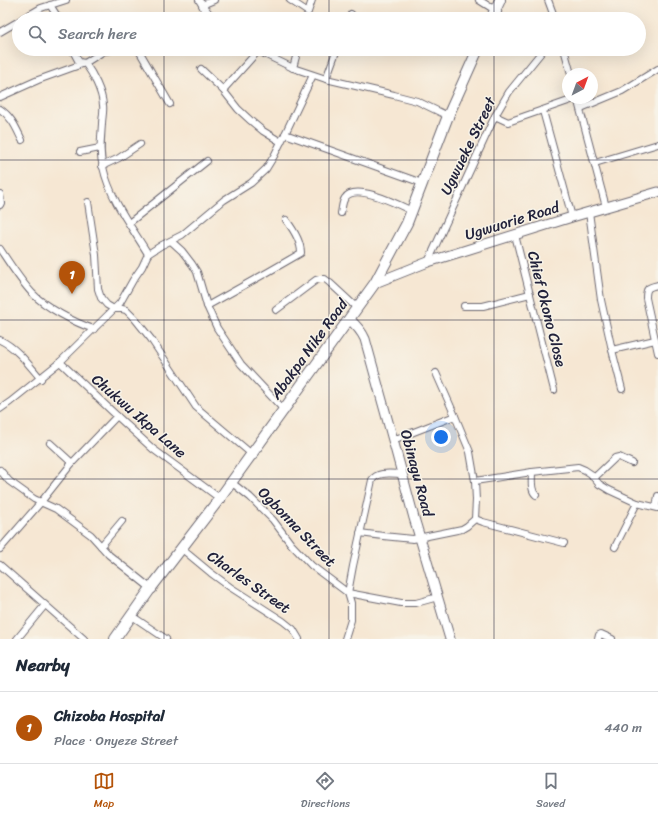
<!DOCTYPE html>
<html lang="en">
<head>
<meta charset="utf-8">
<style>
	:root { --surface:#fff; --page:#f6f6f7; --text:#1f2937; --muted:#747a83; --line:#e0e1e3; --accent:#b45309 }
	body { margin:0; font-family:Sriracha,sans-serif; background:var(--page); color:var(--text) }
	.compass { position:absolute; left:562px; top:68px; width:36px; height:36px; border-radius:50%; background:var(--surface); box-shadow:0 4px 16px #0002; rotate:41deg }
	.you { position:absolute; left:441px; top:437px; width:14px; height:14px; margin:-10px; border:3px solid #fff; border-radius:50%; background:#1a73e8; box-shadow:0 0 0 6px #1a73e833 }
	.badge { display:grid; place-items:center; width:26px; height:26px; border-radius:50%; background:var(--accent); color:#fff; font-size:13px; font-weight:700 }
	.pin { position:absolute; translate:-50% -33px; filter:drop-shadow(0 1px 2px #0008) }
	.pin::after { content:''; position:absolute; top:21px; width:14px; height:12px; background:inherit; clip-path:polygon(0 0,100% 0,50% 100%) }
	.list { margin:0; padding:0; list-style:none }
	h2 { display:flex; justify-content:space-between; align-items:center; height:52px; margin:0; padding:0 16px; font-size:17px }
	h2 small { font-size:13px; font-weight:400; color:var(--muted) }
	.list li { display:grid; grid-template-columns:26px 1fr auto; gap:12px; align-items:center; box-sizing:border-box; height:72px; padding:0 16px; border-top:1px solid var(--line) }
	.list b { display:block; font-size:15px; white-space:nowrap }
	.list p { margin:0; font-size:13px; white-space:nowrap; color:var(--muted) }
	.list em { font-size:13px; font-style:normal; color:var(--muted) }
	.icon { flex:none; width:22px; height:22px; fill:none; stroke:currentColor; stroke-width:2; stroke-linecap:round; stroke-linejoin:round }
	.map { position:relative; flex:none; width:658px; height:639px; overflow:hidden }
	.search { position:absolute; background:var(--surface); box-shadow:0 4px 16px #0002; left:12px; right:12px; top:12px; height:44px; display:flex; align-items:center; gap:10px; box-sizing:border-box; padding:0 14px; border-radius:22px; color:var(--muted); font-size:15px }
	.sheet { height:124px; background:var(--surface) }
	nav { display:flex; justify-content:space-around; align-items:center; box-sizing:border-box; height:56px; border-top:1px solid var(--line); background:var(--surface); font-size:11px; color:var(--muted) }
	nav a { display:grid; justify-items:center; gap:2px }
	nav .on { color:var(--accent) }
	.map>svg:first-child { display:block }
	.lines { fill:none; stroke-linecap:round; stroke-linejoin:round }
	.street-casing { stroke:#6c6770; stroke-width:8 }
	.secondary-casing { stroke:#6c6770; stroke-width:11 }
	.primary-casing { stroke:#6c6770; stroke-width:12 }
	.street { stroke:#fff; stroke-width:6 }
	.secondary { stroke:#fff; stroke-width:9 }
	.primary { stroke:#fff; stroke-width:10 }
	.grid { fill:none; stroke:#22223b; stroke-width:1; stroke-opacity:0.55 }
	.labels { text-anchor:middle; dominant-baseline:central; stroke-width:3; stroke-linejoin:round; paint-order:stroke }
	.street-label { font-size:15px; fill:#22223b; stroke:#f7f3e8 }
</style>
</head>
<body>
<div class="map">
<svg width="658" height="639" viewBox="0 0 658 639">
	<rect width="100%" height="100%" fill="#f7f3e8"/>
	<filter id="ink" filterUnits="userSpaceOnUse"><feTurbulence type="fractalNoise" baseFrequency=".025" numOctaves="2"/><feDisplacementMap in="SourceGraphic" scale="8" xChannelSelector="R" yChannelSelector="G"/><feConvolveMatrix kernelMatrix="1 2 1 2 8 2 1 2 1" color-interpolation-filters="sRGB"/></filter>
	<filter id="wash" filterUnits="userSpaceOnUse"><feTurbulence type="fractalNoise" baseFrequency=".012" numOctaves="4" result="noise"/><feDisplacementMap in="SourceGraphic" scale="16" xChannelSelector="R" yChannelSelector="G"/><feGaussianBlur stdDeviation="0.9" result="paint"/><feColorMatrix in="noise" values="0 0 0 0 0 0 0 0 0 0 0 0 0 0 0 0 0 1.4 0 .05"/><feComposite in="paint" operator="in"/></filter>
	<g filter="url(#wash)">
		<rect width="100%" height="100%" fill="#f6e7d3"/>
	</g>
	<g filter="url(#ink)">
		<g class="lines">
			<!-- street casing -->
			<g class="street-casing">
				<g id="street">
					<polyline points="199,0 202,5 214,19"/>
					<polyline points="290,0 308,12 312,0"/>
					<polyline points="479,0 498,12"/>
					<polyline points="548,0 555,19"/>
					<polyline points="50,5 59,19"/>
					<polyline points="22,19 41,8 66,0"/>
					<polyline points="200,19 206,15 202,5 214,0"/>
					<polyline points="349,19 351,14"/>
					<polyline points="0,32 19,21"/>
					<path d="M72,49L79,62L85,63C93,74 102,91 103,105C104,111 102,118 102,124C101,138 99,153 103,167C110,199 131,226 148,254"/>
					<polyline points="138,49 170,104"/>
					<polyline points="254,49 293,68 326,79 394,95 417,101 450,117"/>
					<polyline points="564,49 571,74"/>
					<polyline points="293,68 298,49"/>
					<polyline points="201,69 223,90 238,109 251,121 263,131 281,142"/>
					<polyline points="326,79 337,49"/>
					<polyline points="223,90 258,51"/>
					<polyline points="0,97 38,80 85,63 104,51 119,49"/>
					<polyline points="577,98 606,207"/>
					<polyline points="581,108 622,91 658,69"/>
					<path d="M0,109C12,117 16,128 22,140"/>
					<polyline points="543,111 572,217"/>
					<polyline points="495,116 508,122 577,98"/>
					<polyline points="285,134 422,183"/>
					<polyline points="80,152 100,148"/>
					<polyline points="595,163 658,144"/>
					<polyline points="102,166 119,158 140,144"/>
					<polyline points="0,194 1,203 0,205"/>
					<polyline points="88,202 96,255 98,289 101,298 107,305 114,309 122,309 126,310 135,319 151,339 196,407 254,456"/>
					<polyline points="589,212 601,300 612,350 622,389"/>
					<path d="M341,213C342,209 342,202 345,198C355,182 399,205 412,211"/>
					<polyline points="129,223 207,161"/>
					<polyline points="515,235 554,390"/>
					<polyline points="171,241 182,251 192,264 197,272 207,306 217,328 241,364 285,411"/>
					<path d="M0,249C10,264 20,280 32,293C45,307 75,323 94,329"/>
					<polyline points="428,262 495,116 509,92 544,49"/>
					<path d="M658,285C649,287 646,287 646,298L658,353"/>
					<path d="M207,306L268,272L301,253C301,241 293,229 286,220"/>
					<polyline points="464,306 483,306 530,294"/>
					<polyline points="276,310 316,280 320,279 325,279 330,283 357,308"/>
					<path d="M0,340C17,348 29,365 41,379"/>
					<polyline points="612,350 655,340"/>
					<polyline points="60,362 117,416 153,449 222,500"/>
					<polyline points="436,373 455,416"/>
					<polyline points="0,409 10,402 60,362 120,303 133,280 142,267 148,254 162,245 182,235 224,200 251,183 266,169 274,156 285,134 313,75"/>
					<polyline points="50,443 72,463"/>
					<polyline points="0,470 9,481 34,499 56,509 91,535 101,546 109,555 153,590"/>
					<path d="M532,472C532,479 530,490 536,495"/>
					<polyline points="594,478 615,458 619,457 632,463"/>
					<polyline points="475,481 532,472 578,467 585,470 591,474 594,478 599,484 609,490 637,503 658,508"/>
					<polyline points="231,482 250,497 273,520 291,544 312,566 348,593 401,603 416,603 438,597"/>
					<polyline points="656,507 658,496"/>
					<polyline points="475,519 483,522 564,543"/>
					<polyline points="360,533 383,536 413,539 462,529 467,526 475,519 476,500 475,481 470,452 455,416 393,440"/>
					<polyline points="101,546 122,521"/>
					<polyline points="615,547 637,503"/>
					<polyline points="0,549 41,502 72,463 117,416"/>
					<polyline points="182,549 211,573 230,587 283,621 293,629 299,639"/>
					<polyline points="0,565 84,639"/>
					<polyline points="132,616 166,639"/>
					<polyline points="17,639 45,605"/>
					<path d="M345,639L351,620V603L348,593L353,566L372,480C378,471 392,474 402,474"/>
					<polyline points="598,639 599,635 601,634 612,639"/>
				</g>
			</g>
			<!-- secondary casing -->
			<g class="secondary-casing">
				<g id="secondary">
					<polyline points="375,283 428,262 572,217 658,192"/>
					<path d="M349,319C356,325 361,330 365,339L393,440L414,518L420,538L450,639"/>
				</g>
			</g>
			<!-- primary casing -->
			<g class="primary-casing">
				<g id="primary">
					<polyline points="491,19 500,0"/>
					<polyline points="115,639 151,588 220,498 375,283 407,223 448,116 478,49"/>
				</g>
			</g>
			<!-- street -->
			<use href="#street" class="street"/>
			<!-- secondary -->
			<use href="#secondary" class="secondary"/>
			<!-- primary -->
			<use href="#primary" class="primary"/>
		</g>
	</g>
	<!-- grid -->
	<path class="grid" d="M164,0V19M329,0V19M494,0V19M164,49V639M329,49V639M494,49V639M0,160H658M0,320H658M0,479H658"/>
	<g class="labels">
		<!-- street labels -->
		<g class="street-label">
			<text transform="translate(468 146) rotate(-64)">Ugwueke Street</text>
			<text transform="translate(512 221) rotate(-17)">Ugwuorie Road</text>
			<text transform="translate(547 309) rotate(76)">Chief Okono Close</text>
			<text transform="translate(309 349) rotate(-54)">Abakpa Nike Road</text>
			<text transform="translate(139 416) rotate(41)">Chukwu Ikpa Lane</text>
			<text transform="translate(417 473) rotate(75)">Obinagu Road</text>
			<text transform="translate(297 527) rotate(46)">Ogbonna Street</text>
			<text transform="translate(249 582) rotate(35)">Charles Street</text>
		</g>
	</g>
</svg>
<svg class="compass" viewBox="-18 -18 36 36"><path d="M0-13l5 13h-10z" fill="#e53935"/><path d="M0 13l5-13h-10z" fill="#747a83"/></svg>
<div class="you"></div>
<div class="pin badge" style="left:72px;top:294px">1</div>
<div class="search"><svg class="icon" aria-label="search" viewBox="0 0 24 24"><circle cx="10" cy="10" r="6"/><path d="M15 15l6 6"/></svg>Search here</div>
</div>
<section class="sheet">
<h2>Nearby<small></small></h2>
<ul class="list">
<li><span class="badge">1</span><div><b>Chizoba Hospital</b><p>Place · Onyeze Street</p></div><em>440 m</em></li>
</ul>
</section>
<nav>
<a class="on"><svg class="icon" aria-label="map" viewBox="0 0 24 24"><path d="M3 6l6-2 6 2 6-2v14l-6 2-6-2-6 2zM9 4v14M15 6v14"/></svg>Map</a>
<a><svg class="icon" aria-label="directions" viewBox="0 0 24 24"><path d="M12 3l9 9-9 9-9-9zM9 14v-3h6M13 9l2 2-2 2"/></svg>Directions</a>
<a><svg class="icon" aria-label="saved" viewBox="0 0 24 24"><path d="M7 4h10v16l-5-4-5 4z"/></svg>Saved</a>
</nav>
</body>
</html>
